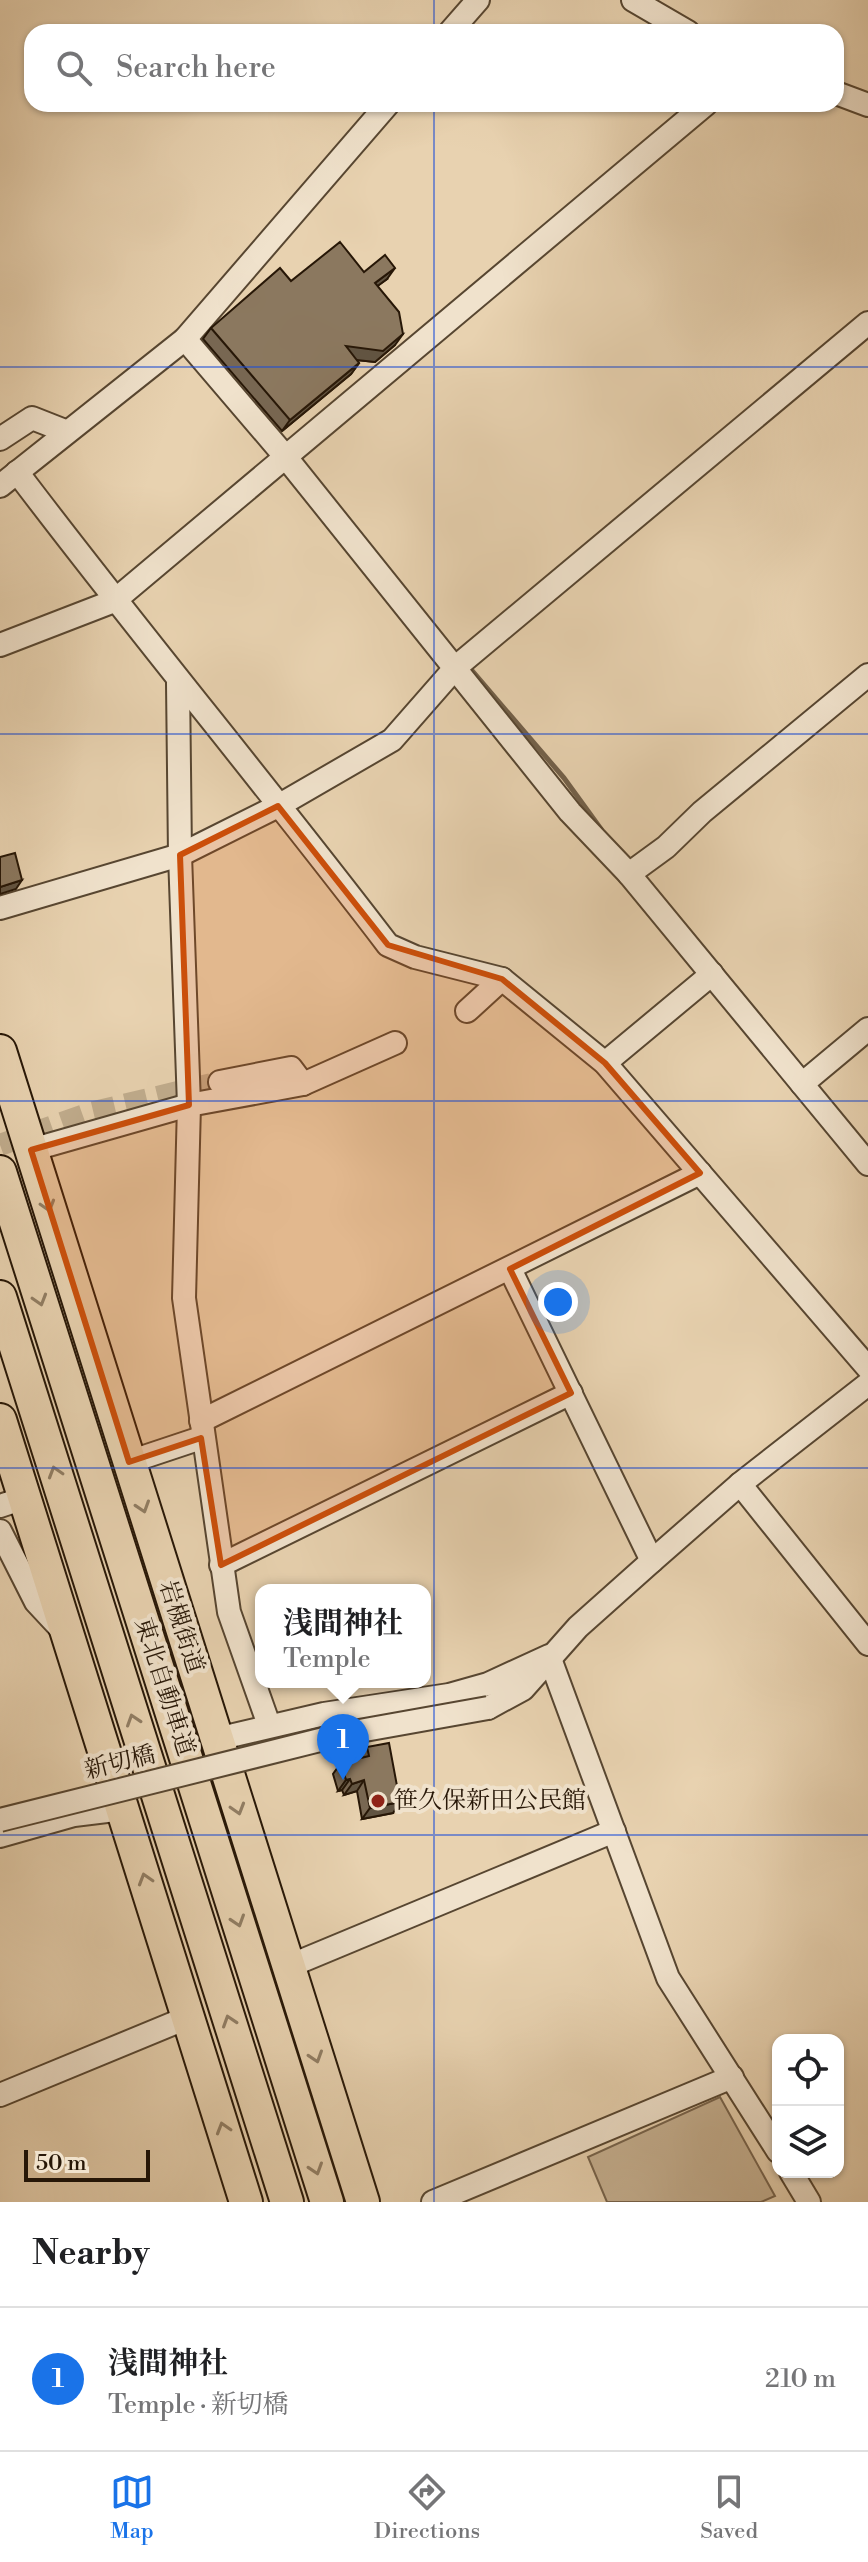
<!DOCTYPE html>
<html lang="en">
<head>
<meta charset="utf-8">
<style>
	:root { --surface:#fff; --page:#f2f2f2; --text:#202124; --muted:#757577; --line:#e0e0e0; --accent:#1a73e8 }
	body { margin:0; font-family:"Libre Bodoni","Noto Serif JP",serif; background:var(--page); color:var(--text) }
	.controls { position:absolute; right:24px; bottom:24px; display:grid; overflow:hidden; border-radius:16px; box-shadow:0 2px 6px #0004 }
	.controls button { width:72px; height:72px; display:grid; place-items:center; padding:0; border:0; border-bottom:2px solid var(--line); background:var(--surface); color:var(--text); font:40px sans-serif }
	.scale { position:absolute; left:24px; bottom:20px; width:126px; box-sizing:border-box; padding-left:8px; border:4px solid #271707; border-top:0; font-size:22px; line-height:28px; white-space:nowrap; color:#271707; -webkit-text-stroke:6px #f0e2cc; paint-order:stroke }
	.you { position:absolute; left:558px; top:1302px; width:28px; height:28px; margin:-20px; border:6px solid #fff; border-radius:50%; background:#1a73e8; box-shadow:0 0 0 12px #1a73e833 }
	.badge { display:grid; place-items:center; width:52px; height:52px; border-radius:50%; background:var(--accent); color:#fff; font-size:26px; font-weight:700 }
	.pin { position:absolute; translate:-50% -66px; filter:drop-shadow(0 2px 4px #0008) }
	.pin::after { content:''; position:absolute; top:42px; width:28px; height:24px; background:inherit; clip-path:polygon(0 0,100% 0,50% 100%) }
	.popup { position:absolute; left:255px; top:1584px; width:176px; height:104px; box-sizing:border-box; display:grid; place-content:center; border-radius:16px; background:var(--surface); filter:drop-shadow(0 2px 6px #0005); font-size:26px; white-space:nowrap; color:var(--muted) }
	.popup b { font-size:30px; color:var(--text) }
	.popup::after { content:''; position:absolute; left:50%; top:100%; margin-left:-16px; border:16px solid transparent; border-top-color:var(--surface) }
	.list { margin:0; padding:0; list-style:none }
	h2 { display:flex; justify-content:space-between; align-items:center; height:104px; margin:0; padding:0 32px; font-size:34px }
	h2 small { font-size:26px; font-weight:400; color:var(--muted) }
	.list li { display:grid; grid-template-columns:52px 1fr auto; gap:24px; align-items:center; box-sizing:border-box; height:144px; padding:0 32px; border-top:2px solid var(--line) }
	.list b { display:block; font-size:30px; white-space:nowrap }
	.list p { margin:0; font-size:26px; white-space:nowrap; color:var(--muted) }
	.list em { font-size:26px; font-style:normal; color:var(--muted) }
	.icon { flex:none; width:44px; height:44px; fill:none; stroke:currentColor; stroke-width:2; stroke-linecap:round; stroke-linejoin:round }
	.map { position:relative; flex:none; width:868px; height:2202px; overflow:hidden }
	.search { position:absolute; background:var(--surface); box-shadow:0 2px 6px #0004; left:24px; right:24px; top:24px; height:88px; display:flex; align-items:center; gap:20px; box-sizing:border-box; padding:0 28px; border-radius:24px; color:var(--muted); font-size:30px }
	.sheet { height:248px; background:var(--surface) }
	nav { display:flex; justify-content:space-around; align-items:center; box-sizing:border-box; height:112px; border-top:2px solid var(--line); background:var(--surface); font-size:22px; color:var(--muted) }
	nav a { display:grid; justify-items:center; gap:4px }
	nav .on { color:var(--accent) }
	.map>svg:first-child { display:block }
	.green { fill:#c7b293; stroke:#77644d; stroke-width:2 }
	.lines { fill:none; stroke-linecap:round; stroke-linejoin:round }
	.stream { stroke:#73614a; stroke-width:5 }
	.minor-tunnel { stroke:#c1ad8e; stroke-width:22; stroke-dasharray:22 11; stroke-linecap:butt }
	.minor-casing { stroke:#574631; stroke-width:26 }
	.highway-casing { stroke:#271707; stroke-width:36 }
	.minor { stroke:#f0e2cc; stroke-width:22 }
	.highway { stroke:#e8d2b0; stroke-width:32 }
	.minor-bridge-casing { stroke:#574631; stroke-width:26; stroke-linecap:butt }
	.minor-bridge { stroke:#f0e2cc; stroke-width:22 }
	.wall { fill:#786752; stroke:#271707; stroke-width:2 }
	.shaded-wall { fill:#615442; stroke:#271707; stroke-width:2 }
	.building { fill:#8b785f; stroke:#271707; stroke-width:2 }
	.oneway { stroke:#917e64 }
	.marked { fill:#cb4f0b; fill-opacity:0.2; stroke:#cb4f0b; stroke-width:6; stroke-linejoin:round }
	.grid { fill:none; stroke:#1d4ed8; stroke-width:2; stroke-opacity:0.55 }
	.poi-dot { fill:#8f2418; stroke:#f0e2cc; stroke-width:3 }
	.labels { text-anchor:middle; dominant-baseline:central; stroke-width:8; stroke-linejoin:round; paint-order:stroke }
	.street-label { font-size:24px; fill:#271707; stroke:#f0e2cc }
	.poi-label { font-size:24px; fill:#271707; stroke:#f0e2cc; text-anchor:start }
</style>
</head>
<body>
<div class="map">
<svg width="868" height="2202" viewBox="0 0 868 2202">
	<rect width="100%" height="100%" fill="#e8d2b0"/>
	<filter id="stains"><feTurbulence type="fractalNoise" baseFrequency=".0025" numOctaves="4"/><feColorMatrix values="0 0 0 0 .2 0 0 0 0 .09 0 0 0 0 .02 0 0 0 .5 -.17"/></filter>
	<radialGradient id="worn" r=".72"><stop offset=".6" stop-color="#630" stop-opacity="0"/><stop offset="1" stop-color="#630" stop-opacity=".3"/></radialGradient>
	<!-- green -->
	<polygon class="green" points="720,2097 775,2196 761,2202 607,2202 588,2157"/>
	<g class="lines">
		<!-- stream -->
		<polyline class="stream" points="468,666 564,778 601,829"/>
		<!-- minor-tunnel -->
		<polyline class="minor-tunnel" points="0,1145 90,1113 220,1082"/>
		<!-- minor casing -->
		<g class="minor-casing">
			<g id="minor">
				<polyline points="633,0 688,32"/>
				<polyline points="450,32 478,0"/>
				<polyline points="836,93 868,105"/>
				<polyline points="185,339 284,455 570,812 629,874 868,1164"/>
				<polyline points="0,439 32,418 65,431"/>
				<path d="M17,472C138,632 266,785 388,945L415,957L502,979L605,1063L868,1368"/>
				<polyline points="0,486 185,339 388,104"/>
				<polyline points="0,645 114,601 706,104"/>
				<polyline points="178,683 180,855 189,1105 184,1298 229,1612 269,1725"/>
				<polyline points="629,874 666,847 702,812 868,675"/>
				<polyline points="0,908 180,855 278,806 392,740 456,667 868,323"/>
				<polyline points="467,1011 502,979"/>
				<polyline points="605,1063 712,974"/>
				<polyline points="220,1082 291,1068 303,1084"/>
				<polyline points="802,1084 868,1029"/>
				<polyline points="31,1150 189,1105 303,1084 395,1043"/>
				<polyline points="510,1269 652,1561"/>
				<polyline points="201,1421 700,1173"/>
				<polyline points="129,1462 201,1438"/>
				<polyline points="740,1484 868,1644"/>
				<polyline points="0,1506 24,1498"/>
				<polyline points="0,1531 36,1602 63,1631"/>
				<polyline points="221,1565 571,1393"/>
				<polyline points="488,1708 523,1689 578,1627 652,1561 740,1484 868,1384"/>
				<polyline points="217,1739 324,1714 449,1695 488,1684 549,1656 668,1978 778,2151"/>
				<polyline points="0,1836 74,1815 123,1809"/>
				<polyline points="287,1967 614,1831"/>
				<polyline points="0,2095 189,2017"/>
				<polyline points="791,2172 809,2202"/>
				<polyline points="433,2202 732,2077"/>
			</g>
		</g>
		<!-- highway casing -->
		<g class="highway-casing">
			<g id="highway">
				<polyline points="0,1051 363,2202"/>
				<polyline points="0,1172 327,2202"/>
				<polyline points="0,1297 287,2202"/>
				<polyline points="0,1420 246,2202"/>
			</g>
		</g>
		<!-- minor -->
		<use href="#minor" class="minor"/>
		<!-- highway -->
		<use href="#highway" class="highway"/>
		<!-- minor-bridge casing -->
		<g class="minor-bridge-casing">
			<polyline id="minor-bridge" points="0,1820 348,1733 488,1708"/>
		</g>
		<!-- minor-bridge -->
		<use href="#minor-bridge" class="minor-bridge"/>
	</g>
	<!-- wall -->
	<g class="wall">
		<polygon points="364,272 387,279 377,286 395,345 375,362 356,360 359,363 351,374 282,431 203,339 211,328 291,281"/>
		<polygon points="367,1747 393,1813 362,1819 357,1791 344,1795 342,1790 338,1791 333,1774 341,1763 360,1758"/>
	</g>
	<!-- shaded-wall -->
	<g class="shaded-wall">
		<polygon points="395,268 387,279 367,294 375,283"/>
		<polygon points="403,334 395,345 375,362 338,358 346,346"/>
		<polygon points="359,363 351,374 282,431 290,420"/>
		<polygon points="22,880 16,889 0,894 0,887"/>
		<polygon points="350,1779 342,1790 338,1791 346,1780"/>
		<polygon points="364,1780 357,1791 344,1795 352,1784"/>
		<polygon points="400,1802 393,1813 362,1819 370,1808"/>
	</g>
	<!-- building -->
	<g class="building">
		<polygon points="340,242 364,272 385,255 395,268 375,283 399,312 403,334 383,351 346,346 359,363 290,420 211,328 280,268 291,281"/>
		<polygon points="15,853 22,880 0,887 0,857"/>
		<polygon points="389,1743 400,1802 370,1808 364,1780 352,1784 350,1779 346,1780 341,1763 369,1756 367,1747"/>
	</g>
	<!-- one-way arrows -->
	<defs><path id="oneway-chevron" d="M-2-3.5L2.5 0L-2 3.5" fill="none" stroke-width="1.6" stroke-linecap="round" stroke-linejoin="round" transform="scale(2)"/></defs>
	<g class="oneway">
		<use href="#oneway-chevron" transform="translate(48 1206) rotate(73)"/>
		<use href="#oneway-chevron" transform="translate(40 1300) rotate(73)"/>
		<use href="#oneway-chevron" transform="translate(55 1472) rotate(-107)"/>
		<use href="#oneway-chevron" transform="translate(143 1507) rotate(72)"/>
		<use href="#oneway-chevron" transform="translate(133 1720) rotate(-108)"/>
		<use href="#oneway-chevron" transform="translate(238 1809) rotate(73)"/>
		<use href="#oneway-chevron" transform="translate(145 1879) rotate(-107)"/>
		<use href="#oneway-chevron" transform="translate(238 1921) rotate(72)"/>
		<use href="#oneway-chevron" transform="translate(229 2021) rotate(-108)"/>
		<use href="#oneway-chevron" transform="translate(316 2057) rotate(72)"/>
		<use href="#oneway-chevron" transform="translate(223 2128) rotate(-107)"/>
		<use href="#oneway-chevron" transform="translate(316 2169) rotate(72)"/>
	</g>
	<!-- marked area -->
	<path class="marked" d="M278,806L388,945L502,979L605,1063L700,1173L510,1269L571,1393L221,1565L201,1438L129,1462L31,1150L189,1105L180,855Z"/>
	<!-- grid -->
	<path class="grid" d="M434,0V32M434,104V2202M0,367H868M0,734H868M0,1101H868M0,1468H868M0,1835H868"/>
	<!-- markers -->
	<circle class="poi-dot" cx="378" cy="1801" r="8"/>
	<g class="labels">
		<!-- street labels -->
		<g class="street-label">
			<text transform="translate(181 1627) rotate(72)">岩槻街道</text>
			<text transform="translate(164 1687) rotate(72)">東北自動車道</text>
			<text transform="translate(120 1763) rotate(-14)">新切橋</text>
		</g>
		<!-- poi labels -->
		<g class="poi-label">
			<text x="394" y="1801">笹久保新田公民館</text>
		</g>
	</g>
	<rect width="100%" height="100%" filter="url(#stains)"/>
	<rect width="100%" height="100%" fill="url(#worn)"/>
</svg>
<div class="controls">
<button><svg class="icon" aria-label="locate" viewBox="0 0 24 24"><circle cx="12" cy="12" r="6"/><path d="M12 2v4M12 18v4M2 12h4M18 12h4"/></svg></button>
<button><svg class="icon" aria-label="layers" viewBox="0 0 24 24"><path d="M12 4l9 5-9 5-9-5zM3 14l9 5 9-5"/></svg></button>
</div>
<div class="scale">50 m</div>
<div class="you"></div>
<div class="pin badge" style="left:343px;top:1780px">1</div>
<div class="popup"><b>浅間神社</b>Temple</div>
<div class="search"><svg class="icon" aria-label="search" viewBox="0 0 24 24"><circle cx="10" cy="10" r="6"/><path d="M15 15l6 6"/></svg>Search here</div>
</div>
<section class="sheet">
<h2>Nearby<small></small></h2>
<ul class="list">
<li><span class="badge">1</span><div><b>浅間神社</b><p>Temple · 新切橋</p></div><em>210 m</em></li>
</ul>
</section>
<nav>
<a class="on"><svg class="icon" aria-label="map" viewBox="0 0 24 24"><path d="M3 6l6-2 6 2 6-2v14l-6 2-6-2-6 2zM9 4v14M15 6v14"/></svg>Map</a>
<a><svg class="icon" aria-label="directions" viewBox="0 0 24 24"><path d="M12 3l9 9-9 9-9-9zM9 14v-3h6M13 9l2 2-2 2"/></svg>Directions</a>
<a><svg class="icon" aria-label="saved" viewBox="0 0 24 24"><path d="M7 4h10v16l-5-4-5 4z"/></svg>Saved</a>
</nav>
</body>
</html>
